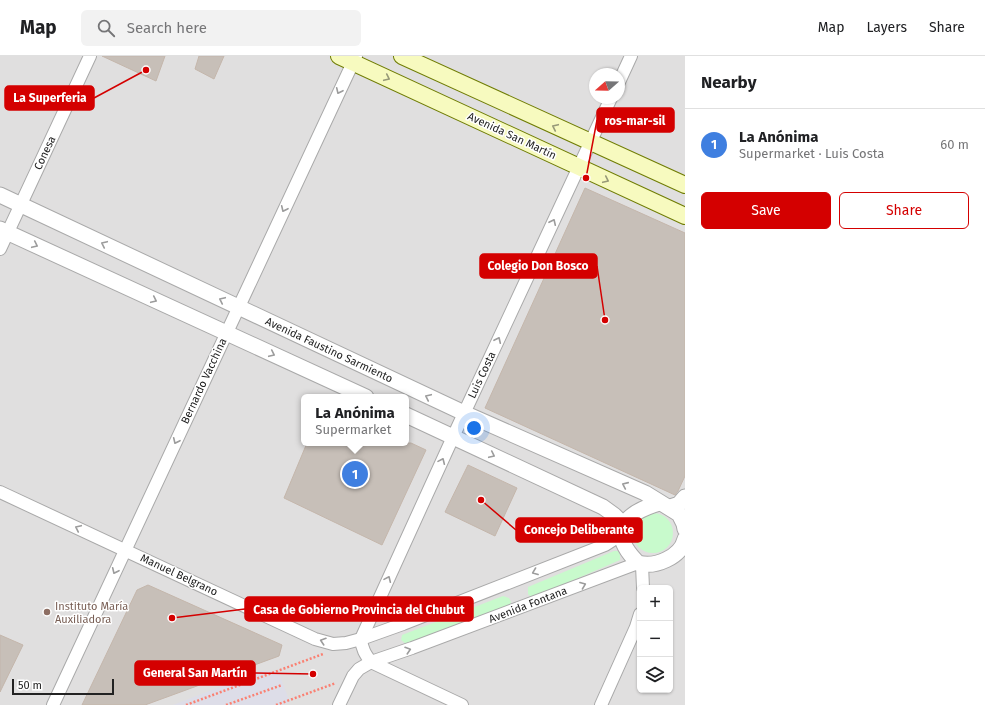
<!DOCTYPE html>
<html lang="en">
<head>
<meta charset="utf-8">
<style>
	:root { --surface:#fff; --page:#f2f2f2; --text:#202124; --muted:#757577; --line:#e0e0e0; --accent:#d40000 }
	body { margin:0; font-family:"Fira Sans",sans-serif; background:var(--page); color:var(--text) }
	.controls { position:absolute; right:12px; bottom:12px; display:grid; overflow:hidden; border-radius:6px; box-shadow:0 1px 3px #0004 }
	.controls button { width:36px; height:36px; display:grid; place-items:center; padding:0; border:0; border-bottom:1px solid var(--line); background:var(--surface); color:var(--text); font:20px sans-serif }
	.compass { position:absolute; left:589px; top:12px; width:36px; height:36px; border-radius:50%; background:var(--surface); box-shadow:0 1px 3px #0004; rotate:250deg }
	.scale { position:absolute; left:12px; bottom:10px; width:102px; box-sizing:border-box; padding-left:4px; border:2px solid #222; border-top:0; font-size:11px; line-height:14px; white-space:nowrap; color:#222; -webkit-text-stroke:3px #fff; paint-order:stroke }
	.you { position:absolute; left:474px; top:372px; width:14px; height:14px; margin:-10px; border:3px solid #fff; border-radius:50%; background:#1a73e8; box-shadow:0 0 0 6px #1a73e833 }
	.badge { display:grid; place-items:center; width:26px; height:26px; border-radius:50%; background:var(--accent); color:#fff; font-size:13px; font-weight:700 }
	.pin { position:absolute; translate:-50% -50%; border:2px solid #fff; box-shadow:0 1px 4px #0006 }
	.popup { position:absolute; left:301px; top:338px; width:108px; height:52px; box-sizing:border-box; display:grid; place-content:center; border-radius:6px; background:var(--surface); filter:drop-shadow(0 1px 3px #0005); font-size:13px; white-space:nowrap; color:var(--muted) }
	.popup b { font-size:15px; color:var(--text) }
	.popup::after { content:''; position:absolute; left:50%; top:100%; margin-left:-8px; border:8px solid transparent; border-top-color:var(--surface) }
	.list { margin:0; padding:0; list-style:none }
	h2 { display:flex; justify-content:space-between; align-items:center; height:52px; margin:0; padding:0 16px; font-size:17px }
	h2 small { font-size:13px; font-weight:400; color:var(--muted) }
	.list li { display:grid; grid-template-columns:26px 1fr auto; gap:12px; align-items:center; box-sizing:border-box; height:72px; padding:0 16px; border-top:1px solid var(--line) }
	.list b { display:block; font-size:15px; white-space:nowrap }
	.list p { margin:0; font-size:13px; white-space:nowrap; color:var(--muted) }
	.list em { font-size:13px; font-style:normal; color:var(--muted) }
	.actions { display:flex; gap:8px; padding:12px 16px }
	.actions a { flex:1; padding:9px 0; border:1px solid var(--accent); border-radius:6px; text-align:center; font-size:14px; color:var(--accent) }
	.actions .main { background:var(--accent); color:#fff }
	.icon { flex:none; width:22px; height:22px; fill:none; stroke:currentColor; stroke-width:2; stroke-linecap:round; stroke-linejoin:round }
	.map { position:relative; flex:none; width:685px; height:649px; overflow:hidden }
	header { display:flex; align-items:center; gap:24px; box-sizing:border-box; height:56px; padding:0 20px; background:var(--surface); border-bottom:1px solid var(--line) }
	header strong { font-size:19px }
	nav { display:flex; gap:22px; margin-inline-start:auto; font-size:14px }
	.search { width:280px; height:36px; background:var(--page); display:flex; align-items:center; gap:10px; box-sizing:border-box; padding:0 14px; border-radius:6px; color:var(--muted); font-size:15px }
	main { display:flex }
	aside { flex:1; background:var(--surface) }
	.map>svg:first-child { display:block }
	.residential { fill:#e0dfdf; fill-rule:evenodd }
	.park { fill:#c8facc }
	.plaza { fill:#dddde8 }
	.building { fill:#c7bfb8; stroke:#c4b6ab }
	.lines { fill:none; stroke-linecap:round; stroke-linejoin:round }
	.minor-casing { stroke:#a9a9a9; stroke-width:14 }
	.tertiary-casing { stroke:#a9a9a9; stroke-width:17 }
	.secondary-casing { stroke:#707d05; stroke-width:18 }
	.path { stroke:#fa8072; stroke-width:2.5; stroke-dasharray:2 2; stroke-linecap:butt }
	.minor { stroke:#fff; stroke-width:12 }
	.tertiary { stroke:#fff; stroke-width:15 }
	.secondary { stroke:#f7fabf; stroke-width:16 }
	.oneway { stroke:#979978 }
	.oneway2 { stroke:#9c9c9c }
	.education-dot { fill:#8d6e63; stroke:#fff; stroke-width:1.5 }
	.labels { text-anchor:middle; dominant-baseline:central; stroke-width:3; stroke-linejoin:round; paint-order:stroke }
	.street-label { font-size:11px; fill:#222; stroke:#fff }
	.education-label { font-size:11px; fill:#785e54; stroke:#fff; text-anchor:start }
	.leader { fill:none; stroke:#d40000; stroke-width:1.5 }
	.callout-dot { fill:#d40000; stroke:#fff; stroke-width:1.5 }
	.callout { fill:#d40000; stroke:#d40000; stroke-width:1.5 }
	.callout-label { font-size:12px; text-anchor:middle; font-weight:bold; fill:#fff }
</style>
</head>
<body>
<header>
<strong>Map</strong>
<div class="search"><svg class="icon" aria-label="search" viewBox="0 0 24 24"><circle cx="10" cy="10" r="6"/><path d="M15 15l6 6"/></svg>Search here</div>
<nav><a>Map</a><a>Layers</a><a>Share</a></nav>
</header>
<main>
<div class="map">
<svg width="685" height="649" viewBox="0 0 685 649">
	<rect width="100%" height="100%" fill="#f2efe9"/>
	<!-- residential -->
	<path class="residential" d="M0,0H685V649H0ZM595,18H619V42H595ZM304,341H406V387H304ZM640,532H670V634H640Z"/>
	<!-- park -->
	<g class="park">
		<circle cx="653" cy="477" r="20"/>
		<polygon points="614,495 618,495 620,499 620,504 532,542 528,538 528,531"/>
		<polygon points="503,540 509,542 511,546 509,550 406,588 401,584 402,579"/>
	</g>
	<!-- plaza -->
	<polygon class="plaza" points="261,615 278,615 290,646 282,649 173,649"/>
	<!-- building -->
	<g class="building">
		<polygon points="102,0 165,0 156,25"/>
		<polygon points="199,0 224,0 214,23 195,13"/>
		<polygon points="585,132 685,177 685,420 678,435 675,439 485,352"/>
		<polygon points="307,387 411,387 426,394 382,489 284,442"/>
		<polygon points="468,409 517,432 495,480 445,456"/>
		<polygon points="148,529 282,589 279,600 145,649 82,649 137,534"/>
		<polygon points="0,579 23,589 0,636"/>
	</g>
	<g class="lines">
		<!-- minor casing -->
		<g class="minor-casing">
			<g id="minor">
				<polyline points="619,26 631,0"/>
				<polyline points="0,193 90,0"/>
				<polyline points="0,436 315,583 333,588 346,587 361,583 403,568 605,489 622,478"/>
				<polyline points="642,509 643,532"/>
				<polyline points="53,649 356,0"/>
				<polyline points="339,649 353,620 359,613 371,606 412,592 638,507"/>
				<path d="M462,649L371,606C365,598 362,593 361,583L453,381L611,42"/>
				<polyline points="601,649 636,571 640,558"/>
			</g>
		</g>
		<!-- tertiary casing -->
		<g class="tertiary-casing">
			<g id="tertiary">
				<polyline points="0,139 464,357 645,437 679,458 684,468 685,473"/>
				<polyline points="0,173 366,341"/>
				<polyline points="406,359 603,451 614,459 623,468"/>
				<path d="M659,447C623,458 607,476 638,507C655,512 681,501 685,483"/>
				<polyline points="670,451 679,448 685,441"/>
			</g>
		</g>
		<!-- secondary casing -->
		<g class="secondary-casing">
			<g id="secondary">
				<polyline points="339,0 685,160"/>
				<polyline points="402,0 685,129"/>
			</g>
		</g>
		<!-- path -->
		<g class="path">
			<polyline points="186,649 323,598"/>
			<polyline points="226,649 282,629"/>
			<polyline points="276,649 336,627"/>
		</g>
		<!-- minor -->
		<use href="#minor" class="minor"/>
		<!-- tertiary -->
		<use href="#tertiary" class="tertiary"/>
		<!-- secondary -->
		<use href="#secondary" class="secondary"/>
	</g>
	<!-- one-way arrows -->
	<defs><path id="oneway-chevron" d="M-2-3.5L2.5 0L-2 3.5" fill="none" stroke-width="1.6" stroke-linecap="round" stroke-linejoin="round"/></defs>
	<g class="oneway">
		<use href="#oneway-chevron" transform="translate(387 22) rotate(25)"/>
		<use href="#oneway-chevron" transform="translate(555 71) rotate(-155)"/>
		<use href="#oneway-chevron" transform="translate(606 124) rotate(25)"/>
	</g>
	<g class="oneway2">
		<use href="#oneway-chevron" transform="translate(339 35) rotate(115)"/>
		<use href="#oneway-chevron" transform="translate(284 153) rotate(115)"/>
		<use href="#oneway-chevron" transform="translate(553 166) rotate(-65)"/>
		<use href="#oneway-chevron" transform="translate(104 188) rotate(-155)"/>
		<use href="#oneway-chevron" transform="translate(35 189) rotate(25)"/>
		<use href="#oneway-chevron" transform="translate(154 244) rotate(25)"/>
		<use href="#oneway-chevron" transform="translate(222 244) rotate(-155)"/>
		<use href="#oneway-chevron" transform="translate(498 284) rotate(-65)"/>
		<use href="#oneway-chevron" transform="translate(272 298) rotate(25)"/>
		<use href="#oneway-chevron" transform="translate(428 341) rotate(-155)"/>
		<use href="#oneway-chevron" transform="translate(176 385) rotate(115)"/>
		<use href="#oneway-chevron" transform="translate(492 399) rotate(25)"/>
		<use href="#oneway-chevron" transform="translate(442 405) rotate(-66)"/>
		<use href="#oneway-chevron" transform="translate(625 429) rotate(-156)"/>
		<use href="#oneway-chevron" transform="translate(78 472) rotate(-155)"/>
		<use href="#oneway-chevron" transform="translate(115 515) rotate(115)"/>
		<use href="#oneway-chevron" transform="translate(535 516) rotate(159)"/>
		<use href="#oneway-chevron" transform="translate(388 523) rotate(-66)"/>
		<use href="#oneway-chevron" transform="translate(583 529) rotate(-21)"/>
		<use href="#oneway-chevron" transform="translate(323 585) rotate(-162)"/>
		<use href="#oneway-chevron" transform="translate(408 594) rotate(-18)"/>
	</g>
	<!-- markers -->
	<circle class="education-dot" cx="47" cy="556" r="4"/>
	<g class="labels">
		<!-- street labels -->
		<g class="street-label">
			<text transform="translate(512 80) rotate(25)">Avenida San Martín</text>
			<text transform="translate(45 97) rotate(-65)">Conesa</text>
			<text transform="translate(329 294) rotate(25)">Avenida Faustino Sarmiento</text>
			<text transform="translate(482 319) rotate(-65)">Luis Costa</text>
			<text transform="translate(204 325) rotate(-65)">Bernardo Vacchina</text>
			<text transform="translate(179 519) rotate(25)">Manuel Belgrano</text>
			<text transform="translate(528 549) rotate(-21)">Avenida Fontana</text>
		</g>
		<!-- education labels -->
		<g class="education-label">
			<text x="55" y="550">Instituto María<tspan x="55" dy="13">Auxiliadora</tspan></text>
		</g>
	</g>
	<!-- callouts -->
	<path class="leader" d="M146 14L94 42M586 122L597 64M605 264L597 210M481 444L516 474M172 562L245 553M313 618L255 617"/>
	<g class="callout-dot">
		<circle cx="146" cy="14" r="4"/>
		<circle cx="586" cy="122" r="4"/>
		<circle cx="605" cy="264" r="4"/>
		<circle cx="481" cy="444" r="4"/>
		<circle cx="172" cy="562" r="4"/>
		<circle cx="313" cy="618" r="4"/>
	</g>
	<g class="callout">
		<rect x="5" y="30" width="89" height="24" rx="4"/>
		<rect x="597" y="52" width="77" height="24" rx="4"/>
		<rect x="480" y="198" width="117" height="24" rx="4"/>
		<rect x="516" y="462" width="126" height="24" rx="4"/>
		<rect x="245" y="541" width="228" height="24" rx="4"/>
		<rect x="135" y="605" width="120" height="24" rx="4"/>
	</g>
	<g class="callout-label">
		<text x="50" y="46">La Superferia</text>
		<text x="635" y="69">ros-mar-sil</text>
		<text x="538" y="214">Colegio Don Bosco</text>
		<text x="579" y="478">Concejo Deliberante</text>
		<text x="359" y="558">Casa de Gobierno Provincia del Chubut</text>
		<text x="195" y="621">General San Martín</text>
	</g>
</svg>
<div class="controls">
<button>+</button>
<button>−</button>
<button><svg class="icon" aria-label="layers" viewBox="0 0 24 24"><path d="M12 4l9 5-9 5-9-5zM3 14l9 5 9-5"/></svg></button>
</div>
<svg class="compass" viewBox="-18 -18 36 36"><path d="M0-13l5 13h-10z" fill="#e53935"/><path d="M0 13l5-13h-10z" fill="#757577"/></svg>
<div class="scale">50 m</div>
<div class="you"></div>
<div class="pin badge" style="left:355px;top:418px;background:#3f7fe0">1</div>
<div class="popup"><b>La Anónima</b>Supermarket</div>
</div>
<aside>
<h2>Nearby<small></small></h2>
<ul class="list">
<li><span class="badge" style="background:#3f7fe0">1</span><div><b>La Anónima</b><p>Supermarket · Luis Costa</p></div><em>60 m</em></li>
</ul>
<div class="actions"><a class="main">Save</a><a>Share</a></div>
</aside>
</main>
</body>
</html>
